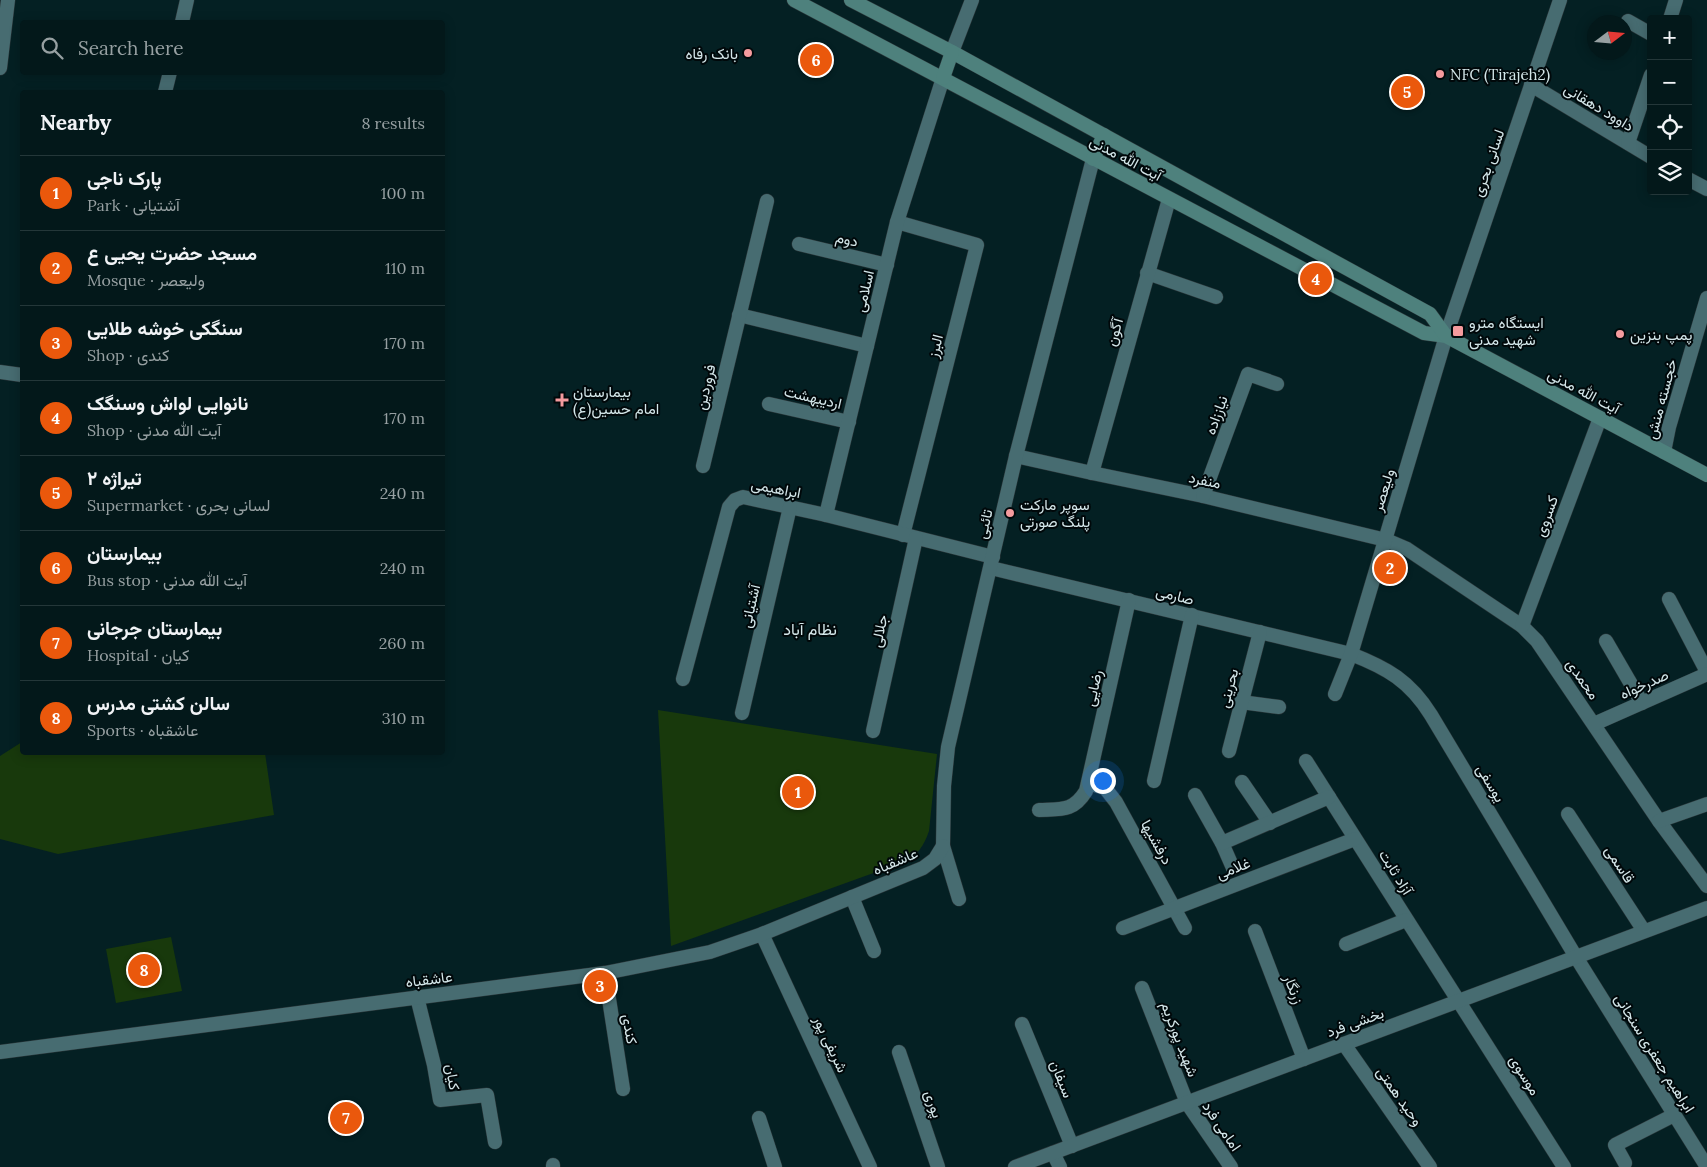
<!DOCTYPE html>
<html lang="en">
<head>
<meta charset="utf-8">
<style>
	:root { --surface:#03181a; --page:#0d2123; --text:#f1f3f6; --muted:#97a0a2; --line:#243739; --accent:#ea580c }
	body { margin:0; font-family:Lora,Vazirmatn,serif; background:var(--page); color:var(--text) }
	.controls { position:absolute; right:15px; top:15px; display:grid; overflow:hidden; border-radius:5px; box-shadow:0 2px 12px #0003 }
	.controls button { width:45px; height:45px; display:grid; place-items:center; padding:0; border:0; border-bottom:1px solid var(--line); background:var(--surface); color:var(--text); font:25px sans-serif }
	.compass { position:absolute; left:1587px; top:15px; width:45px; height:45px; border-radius:50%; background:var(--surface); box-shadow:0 2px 12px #0003; rotate:74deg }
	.you { position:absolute; left:1102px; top:780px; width:18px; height:18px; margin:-12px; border:4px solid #fff; border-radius:50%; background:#1a73e8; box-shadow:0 0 0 8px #1a73e833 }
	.badge { display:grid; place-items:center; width:32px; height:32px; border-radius:50%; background:var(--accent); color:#fff; font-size:16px; font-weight:700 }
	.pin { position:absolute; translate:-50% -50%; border:2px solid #fff; box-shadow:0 1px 5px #0006 }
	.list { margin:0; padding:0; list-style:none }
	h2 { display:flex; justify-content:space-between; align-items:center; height:65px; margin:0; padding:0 20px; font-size:21px }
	h2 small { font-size:16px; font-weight:400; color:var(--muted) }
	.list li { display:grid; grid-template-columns:32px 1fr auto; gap:15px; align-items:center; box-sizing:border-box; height:75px; padding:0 20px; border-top:1px solid var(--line) }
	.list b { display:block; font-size:19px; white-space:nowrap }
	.list p { margin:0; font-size:16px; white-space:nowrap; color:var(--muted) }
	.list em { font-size:16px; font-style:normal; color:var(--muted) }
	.icon { flex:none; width:28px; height:28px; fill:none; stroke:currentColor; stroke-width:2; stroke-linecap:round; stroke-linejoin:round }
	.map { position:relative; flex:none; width:1707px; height:1167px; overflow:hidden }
	.search { position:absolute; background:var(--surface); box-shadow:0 2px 12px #0003; left:20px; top:20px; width:425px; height:55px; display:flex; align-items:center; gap:12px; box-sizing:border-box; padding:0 18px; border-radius:5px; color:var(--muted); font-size:19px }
	.panel { position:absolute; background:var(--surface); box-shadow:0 2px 12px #0003; left:20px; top:90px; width:425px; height:665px; border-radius:5px }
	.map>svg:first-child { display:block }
	.green { fill:#18390c }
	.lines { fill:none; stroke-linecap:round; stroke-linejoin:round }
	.minor-casing { stroke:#2a3538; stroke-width:15 }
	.secondary-casing { stroke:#2a3538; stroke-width:15 }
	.minor { stroke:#476c71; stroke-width:14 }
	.secondary { stroke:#4e817d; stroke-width:14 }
	.poi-dot { fill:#f59b9e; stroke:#00080a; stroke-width:2 }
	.labels { text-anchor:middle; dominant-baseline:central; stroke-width:4; stroke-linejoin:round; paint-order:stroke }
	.poi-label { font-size:15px; fill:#d4e7ea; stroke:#00080a; text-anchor:start }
	.street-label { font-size:15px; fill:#d4e7ea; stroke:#00080a }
	.neighbourhood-label { font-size:16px; fill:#d4e7ea; stroke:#00080a }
</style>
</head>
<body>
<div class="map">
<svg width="1707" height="1167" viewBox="0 0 1707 1167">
	<rect width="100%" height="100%" fill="#042023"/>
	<!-- green -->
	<g class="green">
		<path d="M658,710L937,754L929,831C924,846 918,854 904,862L671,946Z"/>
		<polygon points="22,742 22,752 265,753 274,815 58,854 0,839 0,756"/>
		<polygon points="171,937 182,991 116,1003 106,949"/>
	</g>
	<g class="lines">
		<!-- minor casing -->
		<g class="minor-casing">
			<g id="minor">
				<polyline points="1670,19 1676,0"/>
				<polyline points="1628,21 1651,34"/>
				<polyline points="182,22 187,0"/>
				<polyline points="952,52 972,0"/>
				<polyline points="0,68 8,0"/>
				<polyline points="1531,85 1651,157"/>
				<polyline points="165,92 170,72"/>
				<polyline points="1628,143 1651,75"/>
				<polyline points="1688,179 1707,189"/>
				<polyline points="897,222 977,245 903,535"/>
				<polyline points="799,244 887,265"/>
				<polyline points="1147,273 1216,297"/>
				<polyline points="739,315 867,346"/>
				<polyline points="0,372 22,375"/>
				<polyline points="769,404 849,422"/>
				<polyline points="1664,452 1669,427 1707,298"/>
				<polyline points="1016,456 1092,473 1203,496 1386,540 1407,549 1522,626 1537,641 1659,821 1707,886"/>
				<polyline points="703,466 767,201"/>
				<polyline points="1092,473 1169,199"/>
				<polyline points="1203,496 1248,374 1277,384"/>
				<polyline points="826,515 897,222 943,78"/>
				<path d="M991,568L1351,654C1387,668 1410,681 1431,715L1576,957L1707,1167"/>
				<polyline points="1669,599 1707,672"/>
				<polyline points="1522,626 1600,418"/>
				<polyline points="1606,641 1642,703"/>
				<polyline points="683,679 729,507 735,500 743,497 826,515 993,557"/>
				<polyline points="1335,694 1351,654 1446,336 1560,0"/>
				<polyline points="1241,702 1279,707"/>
				<polyline points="742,713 790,507"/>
				<polyline points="1594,724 1707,674"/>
				<polyline points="873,731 916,538"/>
				<polyline points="1229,751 1260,632"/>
				<polyline points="1306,761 1564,1167"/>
				<polyline points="1154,781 1192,615"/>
				<polyline points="1242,782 1270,823"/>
				<polyline points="1088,783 1105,788 1116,802 1185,928"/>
				<polyline points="1195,795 1222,843 1233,868"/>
				<path d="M1039,810C1061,809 1073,812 1086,791L1129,600"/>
				<polyline points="1568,814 1644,931"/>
				<polyline points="1659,821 1707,804"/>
				<polyline points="1222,843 1329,797"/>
				<polyline points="852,897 874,951"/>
				<polyline points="959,899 943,846 944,786 948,747 1016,456 1093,159"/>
				<polyline points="1123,928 1355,839"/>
				<polyline points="1255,931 1304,1059"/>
				<polyline points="762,934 870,1167"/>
				<polyline points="1346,944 1406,920"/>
				<polyline points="605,973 623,1089"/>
				<polyline points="1142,988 1187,1103 1231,1167"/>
				<polyline points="417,997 434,1065 440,1100 487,1095 495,1142"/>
				<polyline points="1022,1024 1072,1146"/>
				<polyline points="1344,1044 1430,1167"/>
				<polyline points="0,1052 605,973 710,952 762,934 923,868 935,859 943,846"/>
				<polyline points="899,1052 938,1167"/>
				<polyline points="759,1118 775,1167"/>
				<polyline points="1053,1153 1060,1167"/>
				<polyline points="1625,1163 1615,1145 1674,1115"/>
				<polyline points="553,1165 553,1167"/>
				<polyline points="1015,1167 1707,908"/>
			</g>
		</g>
		<!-- secondary casing -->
		<g class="secondary-casing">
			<g id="secondary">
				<polyline points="794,0 1424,333 1446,336 1707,475"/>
				<polyline points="851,0 952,52 1430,314 1446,336"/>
				<polyline points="943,78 952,52"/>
				<polyline points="1093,159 1104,135"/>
			</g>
		</g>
		<!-- minor -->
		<use href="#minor" class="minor"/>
		<!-- secondary -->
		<use href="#secondary" class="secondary"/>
	</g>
	<!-- markers -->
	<g class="poi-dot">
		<circle cx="748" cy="53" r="5"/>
		<circle cx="1440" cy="74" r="5"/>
		<rect x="1452" y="325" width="12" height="12" rx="2.5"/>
		<circle cx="1620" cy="334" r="5"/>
		<path d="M559.5 392.5h5v5h5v5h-5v5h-5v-5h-5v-5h5z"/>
		<circle cx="1010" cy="513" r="5"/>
	</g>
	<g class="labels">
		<!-- poi labels -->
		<g class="poi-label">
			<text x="738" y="53" text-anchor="end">بانک رفاه</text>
			<text x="1450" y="74">NFC (Tirajeh2)</text>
			<text x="1469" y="322">ایستگاه مترو<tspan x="1469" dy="17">شهید مدنی</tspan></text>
			<text x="1630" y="334">پمپ بنزین</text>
			<text x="573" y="391">بیمارستان<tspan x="573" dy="17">امام حسین(ع)</tspan></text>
			<text x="1020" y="504">سوپر مارکت<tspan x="1020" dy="17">پلنگ صورتی</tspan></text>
		</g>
		<!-- street labels -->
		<g class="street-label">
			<text transform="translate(1599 107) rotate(31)">داوود دهقانی</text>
			<text transform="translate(1126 158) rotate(28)">آیت الله مدنی</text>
			<text transform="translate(1488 163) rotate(-71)">لسانی بحری</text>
			<text transform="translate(847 239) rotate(13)">دوم</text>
			<text transform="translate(864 291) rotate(-77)">اسلامی</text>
			<text transform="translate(1114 332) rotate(-74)">آگون</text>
			<text transform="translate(935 346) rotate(-76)">البرز</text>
			<text transform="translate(705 387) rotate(-77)">فروردین</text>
			<text transform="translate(1584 391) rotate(28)">آیت الله مدنی</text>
			<text transform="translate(813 397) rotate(13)">اردیبهشت</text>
			<text transform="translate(1661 399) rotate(-75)">خجسته منش</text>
			<text transform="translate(1216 415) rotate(-70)">نیاززاده</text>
			<text transform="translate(1205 480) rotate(12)">منفرد</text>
			<text transform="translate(776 488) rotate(11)">ابراهیمی</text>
			<text transform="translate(1383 490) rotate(-73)">ولیعصر</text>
			<text transform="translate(1546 516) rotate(-70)">کسروی</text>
			<text transform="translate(984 524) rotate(-77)">تائبی</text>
			<text transform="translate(1175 595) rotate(14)">صارمی</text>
			<text transform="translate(750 606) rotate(-77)">آشتیانی</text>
			<text transform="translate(879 631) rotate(-78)">جلالی</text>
			<text transform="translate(1583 679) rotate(55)">محمدی</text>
			<text transform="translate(1644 684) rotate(-24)">صدرخواه</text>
			<text transform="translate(1093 688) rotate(-77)">رضایی</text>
			<text transform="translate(1228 688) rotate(-75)">بحرینی</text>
			<text transform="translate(1491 783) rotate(59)">یوسفی</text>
			<text transform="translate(1157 842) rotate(61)">درفشیها</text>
			<text transform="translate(895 861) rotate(-23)">عاشقباه</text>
			<text transform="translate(1620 864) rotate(57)">قاسمی</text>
			<text transform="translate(1233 868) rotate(-21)">غلامی</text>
			<text transform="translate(1396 872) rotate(58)">آزاد ثابت</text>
			<text transform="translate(429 979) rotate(-7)">عاشقباه</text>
			<text transform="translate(1294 989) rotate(69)">زرنگار</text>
			<text transform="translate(1355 1022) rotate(-20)">بخشی فرد</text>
			<text transform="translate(630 1029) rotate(81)">کندی</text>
			<text transform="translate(1180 1039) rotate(69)">شهید پورکریم</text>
			<text transform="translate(831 1044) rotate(65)">شریفی پور</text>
			<text transform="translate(1655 1053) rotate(58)">ابراهیم جعفری سنجانی</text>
			<text transform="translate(1525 1075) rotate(58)">موسوی</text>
			<text transform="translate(453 1077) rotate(81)">کیان</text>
			<text transform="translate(1062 1079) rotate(68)">سیفان</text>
			<text transform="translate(1400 1096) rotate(55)">وحید همتی</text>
			<text transform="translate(934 1104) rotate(71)">پوری</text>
			<text transform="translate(1222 1126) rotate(56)">امامی فرد</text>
		</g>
		<!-- neighbourhood labels -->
		<g class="neighbourhood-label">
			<text x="810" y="629">نظام آباد</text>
		</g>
	</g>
</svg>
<div class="controls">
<button>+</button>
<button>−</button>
<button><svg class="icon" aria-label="locate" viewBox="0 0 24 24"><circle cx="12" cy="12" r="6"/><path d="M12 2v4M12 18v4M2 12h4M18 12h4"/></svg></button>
<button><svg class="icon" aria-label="layers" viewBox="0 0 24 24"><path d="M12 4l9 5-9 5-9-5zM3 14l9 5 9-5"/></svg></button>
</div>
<svg class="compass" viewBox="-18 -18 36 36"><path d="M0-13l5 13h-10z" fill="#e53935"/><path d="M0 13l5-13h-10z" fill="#97a0a2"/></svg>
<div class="you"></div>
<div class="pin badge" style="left:798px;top:792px">1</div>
<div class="pin badge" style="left:1390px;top:568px">2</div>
<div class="pin badge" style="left:600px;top:986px">3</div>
<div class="pin badge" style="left:1316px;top:279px">4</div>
<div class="pin badge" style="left:1407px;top:92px">5</div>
<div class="pin badge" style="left:816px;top:60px">6</div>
<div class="pin badge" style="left:346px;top:1118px">7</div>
<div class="pin badge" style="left:144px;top:970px">8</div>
<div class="search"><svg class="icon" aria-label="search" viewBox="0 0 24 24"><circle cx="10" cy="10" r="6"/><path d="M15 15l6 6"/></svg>Search here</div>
<section class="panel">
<h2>Nearby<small>8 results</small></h2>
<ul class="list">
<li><span class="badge">1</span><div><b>پارک ناجی</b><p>Park · آشتیانی</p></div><em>100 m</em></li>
<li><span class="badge">2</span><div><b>مسجد حضرت یحیی ع</b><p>Mosque · ولیعصر</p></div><em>110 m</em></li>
<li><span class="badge">3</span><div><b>سنگکی خوشه طلایی</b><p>Shop · کندی</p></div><em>170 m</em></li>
<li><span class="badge">4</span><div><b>نانوایی لواش وسنگک</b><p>Shop · آیت الله مدنی</p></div><em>170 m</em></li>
<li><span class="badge">5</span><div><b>تیراژه ۲</b><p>Supermarket · لسانی بحری</p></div><em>240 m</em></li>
<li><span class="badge">6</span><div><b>بیمارستان</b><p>Bus stop · آیت الله مدنی</p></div><em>240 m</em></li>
<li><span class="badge">7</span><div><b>بیمارستان جرجانی</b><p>Hospital · کیان</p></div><em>260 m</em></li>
<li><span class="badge">8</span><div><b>سالن کشتی مدرس</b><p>Sports · عاشقباه</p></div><em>310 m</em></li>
</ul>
</section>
</div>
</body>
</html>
